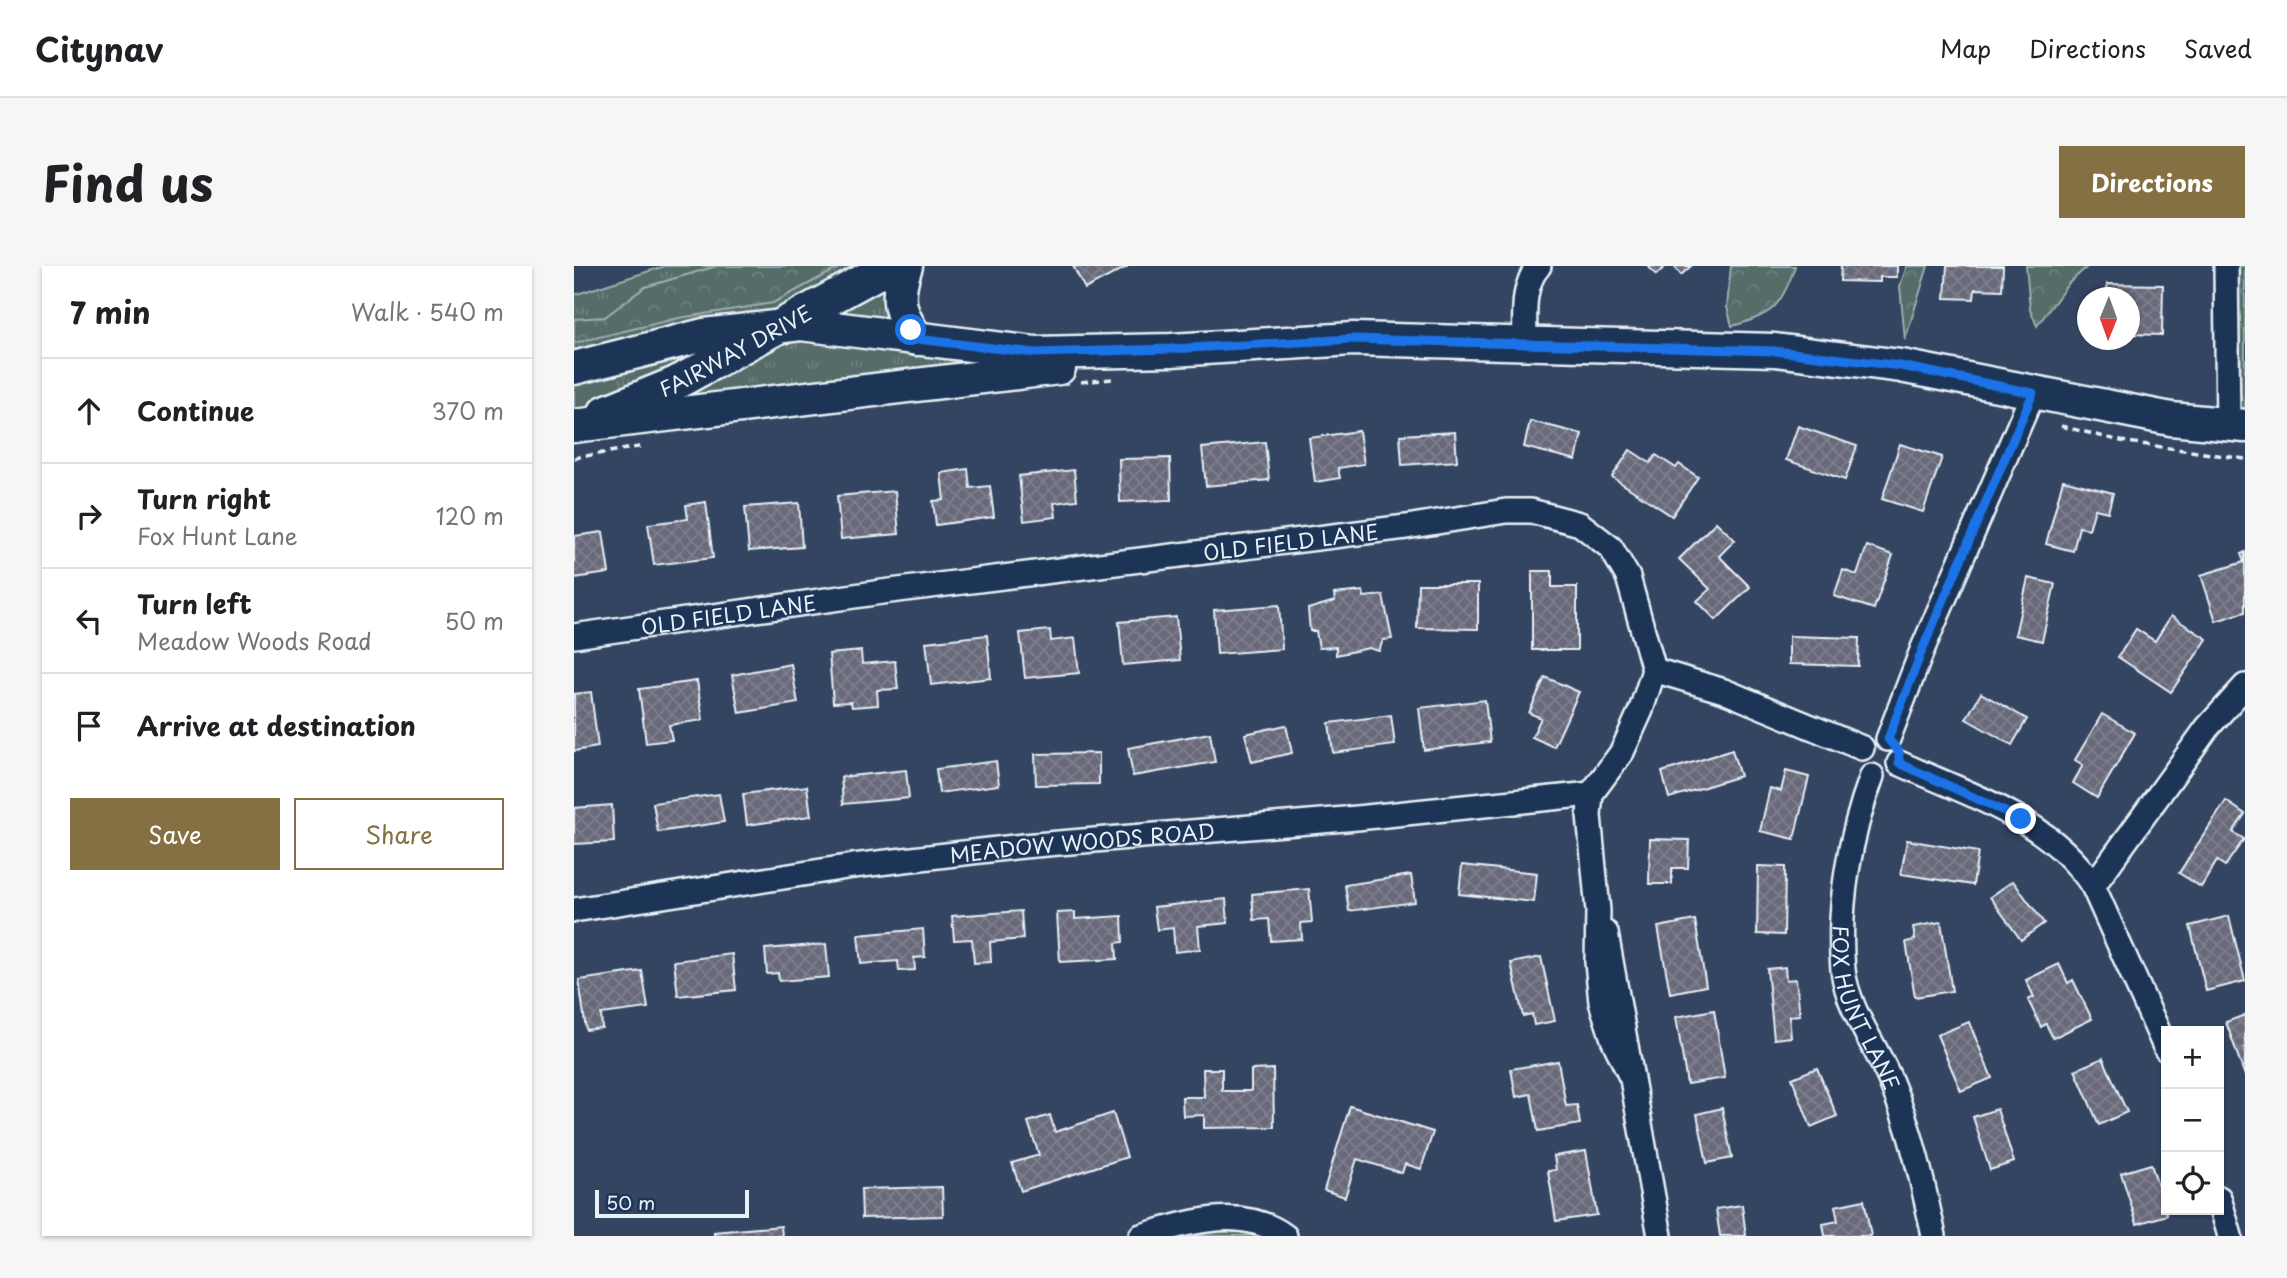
<!DOCTYPE html>
<html lang="en">
<head>
<meta charset="utf-8">
<style>
	:root { --surface:#fff; --page:#f6f6f6; --text:#202124; --muted:#757577; --line:#e0e0e0; --accent:#847042 }
	body { margin:0; font-family:"Playpen Sans",sans-serif; background:var(--page); color:var(--text) }
	.controls { position:absolute; right:21px; bottom:21px; display:grid; overflow:hidden; border-radius:0px; box-shadow:0 2px 5px #0004 }
	.controls button { width:63px; height:63px; display:grid; place-items:center; padding:0; border:0; border-bottom:2px solid var(--line); background:var(--surface); color:var(--text); font:35px sans-serif }
	.compass { position:absolute; left:1503px; top:21px; width:63px; height:63px; border-radius:50%; background:var(--surface); box-shadow:0 2px 5px #0004; rotate:181deg }
	.scale { position:absolute; left:21px; bottom:18px; width:154px; box-sizing:border-box; padding-left:7px; border:4px solid #e8f1f8; border-top:0; font-size:19px; line-height:24px; white-space:nowrap; color:#e8f1f8; -webkit-text-stroke:5px #1d3557; paint-order:stroke }
	.stop { position:absolute; width:21px; height:21px; margin:-16px; border:5px solid #1a73e8; border-radius:50%; background:#fff }
	.stop.end { background:#1a73e8; border-color:#fff; box-shadow:0 2px 7px #0008 }
	.list { margin:0; padding:0; list-style:none }
	h2 { display:flex; justify-content:space-between; align-items:center; height:91px; margin:0; padding:0 28px; font-size:30px }
	h2 small { font-size:23px; font-weight:400; color:var(--muted) }
	.list li { display:grid; grid-template-columns:46px 1fr auto; gap:21px; align-items:center; box-sizing:border-box; height:105px; padding:0 28px; border-top:2px solid var(--line) }
	.list b { display:block; font-size:26px; white-space:nowrap }
	.list p { margin:0; font-size:23px; white-space:nowrap; color:var(--muted) }
	.list em { font-size:23px; font-style:normal; color:var(--muted) }
	.actions { display:flex; gap:14px; padding:21px 28px }
	.actions a { flex:1; padding:16px 0; border:2px solid var(--accent); border-radius:0px; text-align:center; font-size:24px; color:var(--accent) }
	.actions .main { background:var(--accent); color:#fff }
	.icon { flex:none; width:38px; height:38px; fill:none; stroke:currentColor; stroke-width:2; stroke-linecap:round; stroke-linejoin:round }
	.map { position:relative; flex:none; width:1671px; height:970px; overflow:hidden; border-radius:0px }
	header { display:flex; align-items:center; gap:42px; box-sizing:border-box; height:98px; padding:0 35px; background:var(--surface); border-bottom:2px solid var(--line) }
	header strong { font-size:33px }
	nav { display:flex; gap:38px; margin-inline-start:auto; font-size:24px }
	.intro { display:flex; align-items:center; justify-content:space-between; box-sizing:border-box; height:168px; padding:0 42px }
	h1 { margin:0; font-size:49px }
	.button { padding:18px 32px; border-radius:0px; background:var(--accent); color:#fff; font-size:24px; font-weight:700 }
	main { display:flex; gap:42px; padding:0 42px }
	aside { flex:1; background:var(--surface); border-radius:0px; box-shadow:0 2px 5px #0004 }
	.map>svg:first-child { display:block }
	.grass { fill:url(#grass-tufts); stroke:#9faeb0; stroke-width:2 }
	.forest { fill:url(#forest-crowns); stroke:#9faeb0; stroke-width:2 }
	.building { fill:url(#building-cross-hatch); stroke:#e8f1f8; stroke-width:2 }
	.lines { fill:none; stroke-linecap:round; stroke-linejoin:round }
	.street-casing { stroke:#e8f1f8; stroke-width:28 }
	.secondary-casing { stroke:#e8f1f8; stroke-width:37 }
	.path { stroke:#e8f1f8; stroke-width:3.5; stroke-dasharray:7 5; stroke-linecap:butt }
	.street { stroke:#1d3557; stroke-width:23 }
	.secondary { stroke:#1d3557; stroke-width:32 }
	.route { stroke:#1a73e8; stroke-width:9 }
	.labels { text-anchor:middle; dominant-baseline:central; stroke-width:5; stroke-linejoin:round; paint-order:stroke }
	.street-label { font-size:21px; fill:#e8f1f8; stroke:#1d3557 }
</style>
</head>
<body>
<header>
<strong>Citynav</strong>
<nav><a>Map</a><a>Directions</a><a>Saved</a></nav>
</header>
<div class="intro"><h1>Find us</h1><a class="button">Directions</a></div>
<main>
<aside>
<h2>7 min<small>Walk · 540 m</small></h2>
<ul class="list">
<li><svg class="icon" aria-label="ahead" viewBox="0 0 24 24"><path d="M12 20V5M6 11l6-6 6 6"/></svg><div><b>Continue</b></div><em>370 m</em></li>
<li><svg class="icon" aria-label="right" viewBox="0 0 24 24"><path d="M7 20v-9h11M14 6l5 5-5 5"/></svg><div><b>Turn right</b><p>Fox Hunt Lane</p></div><em>120 m</em></li>
<li><svg class="icon" aria-label="left" viewBox="0 0 24 24"><path d="M17 20v-9H6M10 6l-5 5 5 5"/></svg><div><b>Turn left</b><p>Meadow Woods Road</p></div><em>50 m</em></li>
<li><svg class="icon" aria-label="arrive" viewBox="0 0 24 24"><path d="M6 21V4h12l-3 4 3 4H6"/></svg><div><b>Arrive at destination</b></div></li>
</ul>
<div class="actions"><a class="main">Save</a><a>Share</a></div>
</aside>
<div class="map">
<svg width="1671" height="970" viewBox="0 0 1671 970">
	<defs>
		<pattern id="grass-tufts" width="24" height="20" patternUnits="userSpaceOnUse" patternTransform="scale(1.75)"><rect width="24" height="20" fill="#566c67"/><path d="M3 7l-1-3M5 7V3M7 7l1-3M15 17l-1-3M17 17v-4M19 17l1-3" fill="none" stroke="#6e817e"/></pattern>
		<pattern id="forest-crowns" width="20" height="18" patternUnits="userSpaceOnUse" patternTransform="scale(1.75)"><rect width="20" height="18" fill="#566c67"/><path d="M2 6a3 3 0 1 1 6 0M12 15a3 3 0 1 1 6 0" fill="none" stroke="#6e817e"/></pattern>
		<pattern id="building-cross-hatch" width="8" height="8" patternUnits="userSpaceOnUse" patternTransform="scale(1.75)"><rect width="8" height="8" fill="#69697a"/><path d="M0 0l8 8M0 8l8-8" fill="none" stroke="#7e7f8e"/></pattern>
	</defs>
	<rect width="100%" height="100%" fill="#344562"/>
	<filter id="ink" filterUnits="userSpaceOnUse"><feTurbulence type="fractalNoise" baseFrequency=".0143" numOctaves="2"/><feDisplacementMap in="SourceGraphic" scale="14" xChannelSelector="R" yChannelSelector="G"/><feConvolveMatrix kernelMatrix="1 2 1 2 8 2 1 2 1" color-interpolation-filters="sRGB"/></filter>
	<g filter="url(#ink)">
		<!-- grass -->
		<g class="grass">
			<polygon points="91,0 294,0 211,44 0,91 0,29"/>
			<polygon points="316,0 343,73 597,84 0,160 0,102 159,64"/>
			<polygon points="1652,0 1671,0 1671,160 1654,159"/>
			<polygon points="631,952 711,970 567,970"/>
		</g>
		<!-- forest -->
		<g class="forest">
			<polygon points="143,0 268,0 199,37 105,52 0,77 0,53 31,51 71,21"/>
			<path d="M1157,0H1221C1208,40 1198,50 1158,60L1153,41Z"/>
			<polygon points="1333,0 1354,0 1331,74 1326,20"/>
			<polygon points="1452,0 1514,0 1494,18 1463,60 1456,43"/>
		</g>
		<!-- building -->
		<g class="building">
			<polygon points="499,0 553,0 553,1 511,23"/>
			<polygon points="1074,0 1092,0 1082,9"/>
			<polygon points="1100,0 1117,0 1107,9"/>
			<polygon points="1267,0 1323,0 1323,11 1306,11 1306,16 1266,15"/>
			<polygon points="1373,0 1429,0 1428,24 1401,23 1400,33 1371,32"/>
			<polygon points="1533,18 1589,19 1588,69 1556,68 1556,32 1533,32"/>
			<polygon points="956,155 1008,168 1002,194 950,181"/>
			<polygon points="1224,160 1283,180 1271,214 1212,194"/>
			<polygon points="785,165 790,198 764,202 766,212 741,216 735,172"/>
			<polygon points="881,166 883,195 828,199 826,169"/>
			<polygon points="691,176 695,214 632,220 628,182"/>
			<polygon points="1326,178 1368,191 1349,246 1308,233"/>
			<polygon points="1056,184 1076,197 1082,189 1102,202 1105,198 1124,211 1098,250 1038,211"/>
			<polygon points="596,192 597,234 546,236 545,193"/>
			<polygon points="394,203 396,222 416,220 420,251 362,259 359,235 370,234 367,207"/>
			<polygon points="500,204 503,234 480,237 482,251 450,255 445,210"/>
			<polygon points="1489,214 1539,227 1534,246 1521,243 1515,263 1505,261 1499,285 1472,278"/>
			<polygon points="321,225 325,268 267,273 263,230"/>
			<polygon points="132,236 139,292 80,299 74,258 114,253 112,239"/>
			<polygon points="225,237 228,281 175,285 171,241"/>
			<polygon points="1142,256 1161,274 1145,290 1176,321 1142,354 1123,335 1136,323 1105,293"/>
			<polygon points="29,266 35,307 0,312 0,270"/>
			<polygon points="1293,280 1319,289 1300,343 1260,330 1269,304 1283,309"/>
			<polygon points="1671,286 1671,346 1642,355 1627,309 1670,296 1667,288"/>
			<polygon points="958,305 978,305 978,321 1003,321 1003,384 958,384"/>
			<polygon points="1454,312 1481,318 1468,375 1441,369"/>
			<polygon points="844,318 904,318 904,363 843,362"/>
			<polygon points="789,325 790,331 809,329 818,373 809,374 805,385 795,382 762,389 762,381 745,382 742,365 736,365 734,343 761,335 760,328"/>
			<polygon points="705,339 708,383 643,388 640,344"/>
			<polygon points="1597,350 1633,373 1597,426 1544,391 1562,363 1581,375"/>
			<polygon points="602,351 606,394 549,399 545,356"/>
			<polygon points="476,364 477,375 501,372 505,407 451,412 446,367"/>
			<polygon points="413,369 417,412 357,419 352,376"/>
			<polygon points="1215,370 1285,372 1284,400 1215,398"/>
			<polygon points="287,385 288,398 321,395 324,423 303,424 304,439 278,441 277,436 259,437 255,388"/>
			<polygon points="217,398 224,437 165,447 158,409"/>
			<polygon points="971,411 1005,426 980,481 958,471 967,452 955,447"/>
			<polygon points="123,415 129,454 95,459 98,474 72,477 65,423"/>
			<polygon points="17,426 24,481 0,485 0,428"/>
			<polygon points="1407,427 1453,453 1438,479 1392,453"/>
			<polygon points="911,434 916,476 850,484 845,442"/>
			<polygon points="1528,448 1561,467 1523,532 1499,517 1509,499 1501,494"/>
			<polygon points="817,449 821,479 759,487 755,457"/>
			<polygon points="712,459 718,487 678,496 671,468"/>
			<polygon points="636,467 641,496 559,510 554,482"/>
			<polygon points="1158,484 1166,510 1095,532 1088,506"/>
			<polygon points="525,487 525,518 462,519 461,488"/>
			<polygon points="422,495 425,519 365,527 362,503"/>
			<polygon points="332,504 335,532 269,538 267,511"/>
			<polygon points="1212,505 1235,511 1220,573 1186,565 1196,522 1207,525"/>
			<polygon points="233,520 237,550 173,559 169,528"/>
			<polygon points="145,528 150,556 84,566 79,537"/>
			<polygon points="1652,535 1671,548 1659,566 1670,573 1651,600 1643,595 1627,621 1605,607"/>
			<polygon points="38,539 40,576 0,578 0,542"/>
			<polygon points="1076,573 1115,574 1114,602 1098,602 1098,618 1075,618"/>
			<polygon points="1333,574 1404,586 1399,619 1327,608"/>
			<polygon points="888,599 963,607 960,636 885,628"/>
			<polygon points="1184,600 1211,601 1210,669 1183,668"/>
			<polygon points="837,609 841,636 775,645 771,619"/>
			<polygon points="1439,615 1470,657 1447,674 1416,631"/>
			<polygon points="735,623 738,656 727,657 728,673 697,675 695,653 680,654 678,628"/>
			<polygon points="652,633 654,657 624,660 626,683 601,686 599,662 583,664 580,641"/>
			<polygon points="447,645 449,673 416,676 417,696 400,697 398,673 380,674 378,650"/>
			<polygon points="501,646 501,653 548,650 549,676 542,677 543,693 486,696 483,647"/>
			<polygon points="1655,650 1671,715 1632,725 1616,660"/>
			<polygon points="1121,654 1132,720 1096,727 1084,661"/>
			<polygon points="1367,656 1378,725 1341,731 1332,676 1341,674 1339,661"/>
			<polygon points="349,663 351,691 340,692 341,704 325,705 324,695 287,698 284,669"/>
			<polygon points="252,678 255,711 205,715 204,707 193,708 191,683"/>
			<polygon points="158,688 162,724 104,730 100,695"/>
			<polygon points="967,691 981,755 960,759 958,748 949,750 937,697"/>
			<polygon points="1485,698 1494,717 1499,714 1518,753 1479,772 1472,758 1467,761 1454,734 1460,731 1452,714"/>
			<polygon points="1211,701 1212,714 1222,713 1226,749 1215,750 1217,771 1200,773 1193,703"/>
			<polygon points="68,705 74,742 27,748 28,762 12,764 5,714"/>
			<polygon points="1140,744 1151,812 1113,818 1102,751"/>
			<polygon points="1671,749 1671,810 1652,756"/>
			<polygon points="1395,756 1418,812 1387,825 1363,769"/>
			<polygon points="1529,792 1553,846 1525,859 1501,804"/>
			<polygon points="984,795 992,840 1003,839 1006,858 964,865 957,828 942,831 937,803"/>
			<polygon points="1243,802 1263,850 1237,861 1218,812"/>
			<polygon points="629,803 648,803 648,825 677,825 677,804 699,803 700,861 630,862 630,849 609,850 608,831 630,831"/>
			<polygon points="776,840 859,866 847,903 831,898 828,907 783,893 771,931 750,924"/>
			<polygon points="1148,842 1158,892 1133,897 1123,848"/>
			<polygon points="1423,843 1440,896 1416,904 1399,851"/>
			<polygon points="539,847 553,891 447,925 438,897 465,889 454,856 476,849 481,866"/>
			<polygon points="1012,885 1023,949 982,955 974,905 982,904 980,890"/>
			<polygon points="1577,898 1593,949 1563,958 1547,907"/>
			<polygon points="368,921 369,950 288,952 287,923"/>
			<polygon points="1290,934 1297,970 1251,970 1249,958 1264,955 1261,940"/>
			<polygon points="1168,939 1172,970 1146,970 1142,943"/>
			<polygon points="207,960 208,970 140,970 140,966"/>
		</g>
		<g class="lines">
			<!-- street casing -->
			<g class="street-casing">
				<g id="street">
					<polyline points="1652,0 1654,159"/>
					<path d="M951,76C951,51 947,20 965,0"/>
					<path id="s1" d="M0,370L308,326L832,261L932,245H957L1006,258L1037,282L1054,311L1080,404L1067,444L1048,486L1017,528L1015,549L1024,645L1023,696L1027,736L1039,773L1056,809"/>
					<polyline points="1080,404 1150,425 1288,482"/>
					<polyline points="1314,473 1349,382 1459,127"/>
					<path d="M1325,497C1395,529 1476,553 1519,620L1592,783"/>
					<path id="s2" d="M1298,510C1276,569 1263,640 1269,704C1274,745 1302,779 1317,816C1338,866 1349,918 1360,970"/>
					<polyline points="1519,620 1633,462 1671,420"/>
					<path id="s3" d="M0,644L279,600L449,580L783,552L1017,528"/>
					<polyline points="1032,667 1086,970"/>
					<polyline points="1645,932 1656,970"/>
					<path d="M567,970C613,957 667,938 711,970"/>
				</g>
			</g>
			<!-- secondary casing -->
			<g class="secondary-casing">
				<g id="secondary">
					<path d="M332,0C321,31 324,46 343,73"/>
					<polyline points="0,102 130,69 227,58 461,87 597,84 779,73 1201,84 1327,100 1597,153 1671,160"/>
					<path id="s4" d="M31,146L102,117L316,0"/>
					<polyline points="0,160 485,102"/>
				</g>
			</g>
			<!-- path -->
			<g class="path">
				<polyline points="507,116 538,113"/>
				<polyline points="1487,160 1547,175 1671,193"/>
				<polyline points="0,192 70,180"/>
			</g>
			<!-- street -->
			<use href="#street" class="street"/>
			<!-- secondary -->
			<use href="#secondary" class="secondary"/>
		</g>
	</g>
	<g class="lines" filter="url(#ink)">
		<!-- route -->
		<polyline class="route" points="337,64 343,73 461,87 597,83 779,73 1201,85 1327,100 1459,127 1349,382 1314,473 1325,486 1325,497 1447,553"/>
	</g>
	<g class="labels">
		<!-- street labels -->
		<g class="street-label">
			<text stroke="none"><textPath href="#s4" startOffset="144">FAIRWAY DRIVE</textPath></text>
			<text stroke="none"><textPath href="#s1" startOffset="723">OLD FIELD LANE</textPath></text>
			<text stroke="none"><textPath href="#s1" startOffset="156">OLD FIELD LANE</textPath></text>
			<text stroke="none"><textPath href="#s3" startOffset="513">MEADOW WOODS ROAD</textPath></text>
			<text stroke="none"><textPath href="#s2" startOffset="240">FOX HUNT LANE</textPath></text>
		</g>
	</g>
</svg>
<div class="controls">
<button>+</button>
<button>−</button>
<button><svg class="icon" aria-label="locate" viewBox="0 0 24 24"><circle cx="12" cy="12" r="6"/><path d="M12 2v4M12 18v4M2 12h4M18 12h4"/></svg></button>
</div>
<svg class="compass" viewBox="-18 -18 36 36"><path d="M0-13l5 13h-10z" fill="#e53935"/><path d="M0 13l5-13h-10z" fill="#757577"/></svg>
<div class="scale">50 m</div>
<div class="stop" style="left:337px;top:64px"></div>
<div class="stop end" style="left:1447px;top:553px"></div>
</div>
</main>
</body>
</html>
